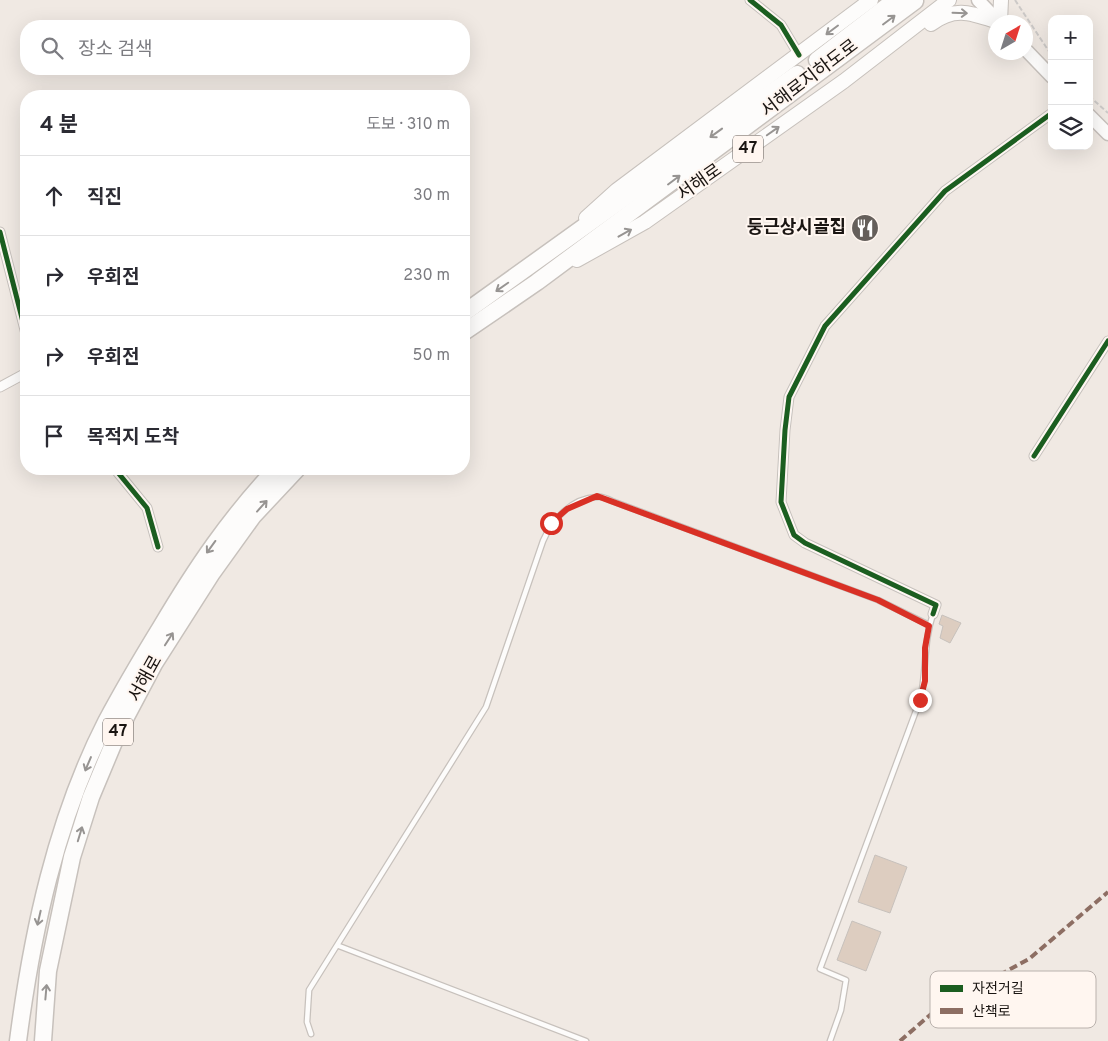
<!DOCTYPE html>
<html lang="ko">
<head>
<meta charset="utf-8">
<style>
	:root { --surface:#fff; --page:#f2f2f3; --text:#2b2b33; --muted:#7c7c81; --line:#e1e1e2 }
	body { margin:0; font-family:Overpass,"Noto Sans KR",sans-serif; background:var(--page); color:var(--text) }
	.controls { position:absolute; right:15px; top:15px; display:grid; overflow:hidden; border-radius:10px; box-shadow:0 5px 20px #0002 }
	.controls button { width:45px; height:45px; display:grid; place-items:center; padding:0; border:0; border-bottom:1px solid var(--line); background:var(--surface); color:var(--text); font:25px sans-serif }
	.compass { position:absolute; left:988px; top:15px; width:45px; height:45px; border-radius:50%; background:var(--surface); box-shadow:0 5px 20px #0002; rotate:39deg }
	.stop { position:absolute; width:15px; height:15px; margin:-11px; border:4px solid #d93025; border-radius:50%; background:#fff }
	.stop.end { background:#d93025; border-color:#fff; box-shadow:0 1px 5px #0008 }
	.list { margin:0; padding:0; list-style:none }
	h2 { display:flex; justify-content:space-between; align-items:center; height:65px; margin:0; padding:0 20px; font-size:21px }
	h2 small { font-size:16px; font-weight:400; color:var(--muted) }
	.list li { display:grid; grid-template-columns:32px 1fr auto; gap:15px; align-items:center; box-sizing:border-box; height:80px; padding:0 20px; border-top:1px solid var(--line) }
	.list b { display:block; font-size:19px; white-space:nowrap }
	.list em { font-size:16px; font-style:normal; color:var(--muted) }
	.icon { flex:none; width:28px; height:28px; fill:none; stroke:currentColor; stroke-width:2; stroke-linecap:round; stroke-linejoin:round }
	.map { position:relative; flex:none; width:1108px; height:1041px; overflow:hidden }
	.search { position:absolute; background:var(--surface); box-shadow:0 5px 20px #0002; left:20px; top:20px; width:450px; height:55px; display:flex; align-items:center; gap:12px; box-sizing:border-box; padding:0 18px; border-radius:20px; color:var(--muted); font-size:19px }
	.panel { position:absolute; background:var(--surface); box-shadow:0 5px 20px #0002; left:20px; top:90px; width:450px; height:385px; border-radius:20px }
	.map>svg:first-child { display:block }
	.building { fill:#ddcdc0; stroke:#c7c1bc }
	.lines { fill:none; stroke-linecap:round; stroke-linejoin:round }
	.lane-casing { stroke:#c7c1bc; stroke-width:7 }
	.street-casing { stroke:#c7c1bc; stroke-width:11 }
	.secondary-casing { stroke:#c7c1bc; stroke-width:15 }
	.primary-casing { stroke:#c7c1bc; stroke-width:16 }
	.highway-casing { stroke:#c7c1bc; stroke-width:19 }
	.path { stroke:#cdcac8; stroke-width:2; stroke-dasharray:5 2.5; stroke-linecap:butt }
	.lane { stroke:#fdfcfb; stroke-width:4.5 }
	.street { stroke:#fdfcfb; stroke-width:9 }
	.secondary { stroke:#fdfcfb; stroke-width:12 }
	.primary { stroke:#fdfcfb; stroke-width:14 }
	.highway { stroke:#fdfcfb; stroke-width:16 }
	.quiet { stroke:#8d6e63; stroke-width:4; stroke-dasharray:8 4; stroke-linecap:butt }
	.cycleway-casing { stroke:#fff6f0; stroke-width:8 }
	.cycleway { stroke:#1b5e20; stroke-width:5 }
	.oneway { stroke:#979492 }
	.route { stroke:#d93025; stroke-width:6 }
	.labels { text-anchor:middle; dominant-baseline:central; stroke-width:4; stroke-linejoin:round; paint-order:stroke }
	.shield { fill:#fff6f0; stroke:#5f5855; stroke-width:1 }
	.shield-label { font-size:16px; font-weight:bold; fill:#1a1512 }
	.street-label { font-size:18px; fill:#1a1512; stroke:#fff6f0 }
	.poi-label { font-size:18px; font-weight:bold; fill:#1a1512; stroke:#fff6f0; text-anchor:end }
	.key { fill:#fff6f0; stroke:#bab2ad; stroke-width:1 }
	.key-label { font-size:14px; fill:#1a1512 }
</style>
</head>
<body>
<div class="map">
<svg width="1108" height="1041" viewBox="0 0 1108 1041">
	<rect width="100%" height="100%" fill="#f0e9e3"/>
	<!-- building -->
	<g class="building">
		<polygon points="942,615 961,623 950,643 940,638 943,626 939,624"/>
		<polygon points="875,855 907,867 890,913 858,902"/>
		<polygon points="852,921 881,932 866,971 837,960"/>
	</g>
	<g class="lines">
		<!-- lane casing -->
		<g class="lane-casing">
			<g id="lane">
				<polyline points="339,946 586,1041"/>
				<path d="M311,1034L307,1022L309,990L486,707L543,541C552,520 571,498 597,497C601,496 608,499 612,501L878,600L929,625"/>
				<path d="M830,1041L841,1010L846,980L820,969L920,700C927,671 923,643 933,614"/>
			</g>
		</g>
		<!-- street casing -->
		<g class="street-casing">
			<g id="street">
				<polyline points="750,0 781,25 799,55"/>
				<polyline points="0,232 26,334"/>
				<polyline points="0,387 26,373"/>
				<polyline points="1034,456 1108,341"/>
				<polyline points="115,469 147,508 158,547"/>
				<polyline points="933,614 936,605 805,543 794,535 781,502 785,430 789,397 825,326 945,191 1052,113"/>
			</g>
		</g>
		<!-- secondary casing -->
		<g class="secondary-casing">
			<g id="secondary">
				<polyline points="978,0 999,22"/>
				<polyline points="1026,50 1052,77"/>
				<polyline points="1089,115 1108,134"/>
			</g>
		</g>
		<!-- primary casing -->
		<g class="primary-casing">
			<g id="primary">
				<polyline points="1000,22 1001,0"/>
				<path d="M931,24C955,6 971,13 998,22"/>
				<polyline points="586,218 617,190 871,0"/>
				<polyline points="577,260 645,222 844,81 949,0"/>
			</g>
		</g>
		<!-- highway casing -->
		<g class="highway-casing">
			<g id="highway">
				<polyline points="817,60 895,0"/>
				<polyline points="464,313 797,74"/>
				<polyline points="464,332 537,282 915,1"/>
				<path d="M18,1041C32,933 56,820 106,722C123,690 142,658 161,627C196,568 229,519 276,469"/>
				<polyline points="43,1041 48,971 72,857 91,797 119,730 154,664 212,573 253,516 297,469"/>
			</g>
		</g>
		<!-- path -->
		<g class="path">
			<polyline points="1015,0 1052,56"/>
			<polyline points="1089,96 1108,113"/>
		</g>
		<!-- lane -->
		<use href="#lane" class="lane"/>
		<!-- street -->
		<use href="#street" class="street"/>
		<!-- secondary -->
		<use href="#secondary" class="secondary"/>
		<!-- primary -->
		<use href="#primary" class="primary"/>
		<!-- highway -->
		<use href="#highway" class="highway"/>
		<!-- quiet -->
		<polyline class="quiet" points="900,1041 938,1008 1029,959 1108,892"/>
		<!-- cycleway casing -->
		<g class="cycleway-casing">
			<g id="cycleway">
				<polyline points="750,0 781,25 799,55"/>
				<polyline points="0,232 26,334"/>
				<polyline points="1034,456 1108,341"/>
				<polyline points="115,469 147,508 158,547"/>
				<polyline points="933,614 936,605 805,543 794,535 781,502 785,430 789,397 825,326 945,191 1052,113"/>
			</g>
		</g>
		<!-- cycleway -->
		<use href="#cycleway" class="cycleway"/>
	</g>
	<!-- one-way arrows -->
	<defs><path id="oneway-shaft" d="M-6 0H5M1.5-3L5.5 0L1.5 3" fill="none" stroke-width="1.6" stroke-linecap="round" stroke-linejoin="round" transform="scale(1.25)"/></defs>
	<g class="oneway">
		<use href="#oneway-shaft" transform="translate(960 13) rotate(2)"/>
		<use href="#oneway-shaft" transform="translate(889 20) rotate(-37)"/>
		<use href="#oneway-shaft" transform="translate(832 30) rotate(143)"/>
		<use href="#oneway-shaft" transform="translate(773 131) rotate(-35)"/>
		<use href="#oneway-shaft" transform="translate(716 133) rotate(144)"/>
		<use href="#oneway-shaft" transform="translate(674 180) rotate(-37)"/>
		<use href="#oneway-shaft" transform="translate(625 233) rotate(-29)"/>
		<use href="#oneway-shaft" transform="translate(502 287) rotate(145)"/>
		<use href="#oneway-shaft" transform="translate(262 506) rotate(-48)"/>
		<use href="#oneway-shaft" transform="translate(211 547) rotate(126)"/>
		<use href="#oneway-shaft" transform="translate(169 639) rotate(-57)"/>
		<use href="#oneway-shaft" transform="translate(88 764) rotate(113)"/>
		<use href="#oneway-shaft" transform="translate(80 834) rotate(-73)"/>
		<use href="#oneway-shaft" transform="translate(39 918) rotate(103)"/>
		<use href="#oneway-shaft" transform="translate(46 992) rotate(-85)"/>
	</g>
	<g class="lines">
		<!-- route -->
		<polyline class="route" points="551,523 567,509 597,496 878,600 929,626 925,648 925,681 920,700"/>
	</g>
	<!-- icons -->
	<defs>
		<g id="restaurant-disc" transform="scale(1.4375)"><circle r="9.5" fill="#655f5b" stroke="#fff6f0"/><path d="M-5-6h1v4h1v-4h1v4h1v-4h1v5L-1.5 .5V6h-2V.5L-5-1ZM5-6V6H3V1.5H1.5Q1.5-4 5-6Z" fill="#fff"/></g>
	</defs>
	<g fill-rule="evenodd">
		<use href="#restaurant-disc" x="865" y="228"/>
	</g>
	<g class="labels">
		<!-- shield labels -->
		<g class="shield">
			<rect x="733" y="135.5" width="30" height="27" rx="4"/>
			<rect x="103" y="718.5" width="30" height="27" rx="4"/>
		</g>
		<g class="shield-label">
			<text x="748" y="149">47</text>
			<text x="118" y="732">47</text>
		</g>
		<!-- street labels -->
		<g class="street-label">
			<text transform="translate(810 79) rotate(-37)">서해로지하도로</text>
			<text transform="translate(700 183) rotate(-35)">서해로</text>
			<text transform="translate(146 679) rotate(-61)">서해로</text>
		</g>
		<!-- poi labels -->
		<g class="poi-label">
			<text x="846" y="228">둥근상시골집</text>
		</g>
	</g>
	<!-- legend -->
	<rect x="930" y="971" width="166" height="57" rx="8" class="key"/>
	<rect x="940" y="985" width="23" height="7" fill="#1b5e20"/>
	<rect x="940" y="1008" width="23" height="6" fill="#8d6e63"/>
	<g class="key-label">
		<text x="972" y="993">자전거길</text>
		<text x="972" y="1016">산책로</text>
	</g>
</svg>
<div class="controls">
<button>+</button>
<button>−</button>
<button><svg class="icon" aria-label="layers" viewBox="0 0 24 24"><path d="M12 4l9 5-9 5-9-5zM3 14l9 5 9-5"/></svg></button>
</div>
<svg class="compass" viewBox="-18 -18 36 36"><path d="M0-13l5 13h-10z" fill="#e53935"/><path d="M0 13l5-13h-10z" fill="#7c7c81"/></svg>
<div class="stop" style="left:551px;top:523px"></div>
<div class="stop end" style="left:920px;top:700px"></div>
<div class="search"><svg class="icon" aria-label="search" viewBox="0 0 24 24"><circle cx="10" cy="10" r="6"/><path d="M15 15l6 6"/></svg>장소 검색</div>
<section class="panel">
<h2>4 분<small>도보 · 310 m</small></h2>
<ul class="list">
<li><svg class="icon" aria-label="ahead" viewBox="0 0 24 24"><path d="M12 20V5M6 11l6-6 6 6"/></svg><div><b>직진</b></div><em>30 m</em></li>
<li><svg class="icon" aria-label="right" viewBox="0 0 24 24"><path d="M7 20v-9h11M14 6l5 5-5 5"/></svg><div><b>우회전</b></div><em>230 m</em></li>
<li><svg class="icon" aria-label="right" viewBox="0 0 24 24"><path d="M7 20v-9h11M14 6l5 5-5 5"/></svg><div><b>우회전</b></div><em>50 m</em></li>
<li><svg class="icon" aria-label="arrive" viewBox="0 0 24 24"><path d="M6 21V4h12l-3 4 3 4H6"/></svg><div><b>목적지 도착</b></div></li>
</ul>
</section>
</div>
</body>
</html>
